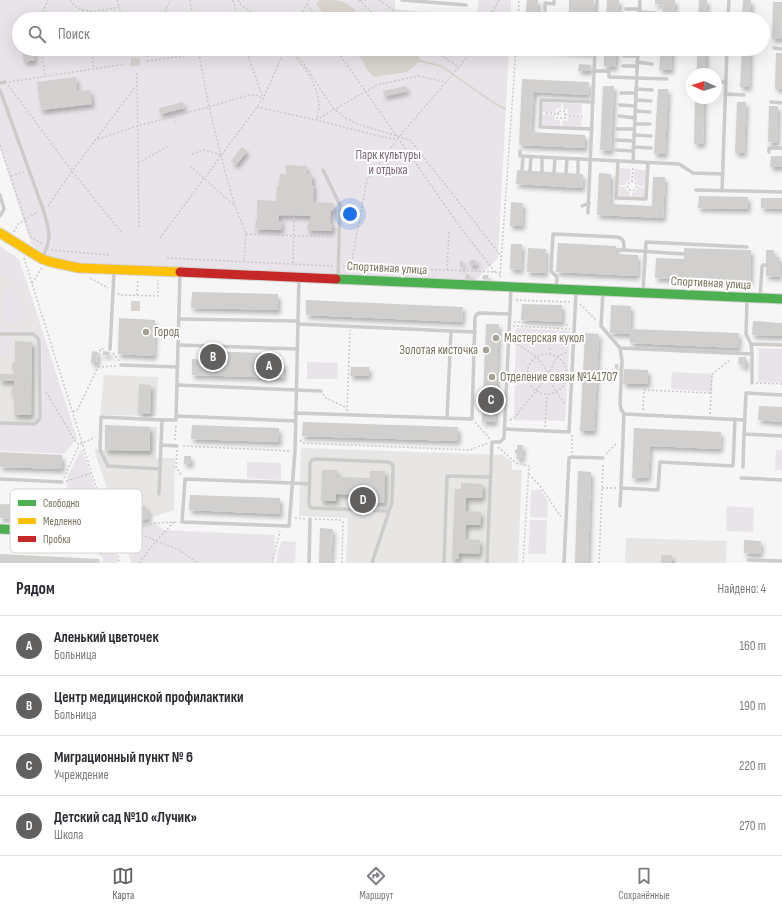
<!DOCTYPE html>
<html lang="ru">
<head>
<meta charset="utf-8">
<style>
	:root { --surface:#fff; --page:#f2f2f3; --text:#2b2b33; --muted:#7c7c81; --line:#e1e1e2; --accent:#62605f }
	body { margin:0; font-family:"Sofia Sans Condensed",sans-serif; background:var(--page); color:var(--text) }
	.compass { position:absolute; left:686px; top:68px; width:36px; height:36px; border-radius:50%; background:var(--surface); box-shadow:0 4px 16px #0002; rotate:273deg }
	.you { position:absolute; left:350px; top:214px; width:14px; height:14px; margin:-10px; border:3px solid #fff; border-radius:50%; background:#1a73e8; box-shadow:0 0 0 6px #1a73e833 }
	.badge { display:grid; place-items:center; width:26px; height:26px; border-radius:50%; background:var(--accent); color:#fff; font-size:13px; font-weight:700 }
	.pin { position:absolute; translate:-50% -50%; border:2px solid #fff; box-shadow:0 1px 4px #0006 }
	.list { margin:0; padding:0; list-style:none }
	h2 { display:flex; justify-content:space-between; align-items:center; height:52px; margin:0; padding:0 16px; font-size:17px }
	h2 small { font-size:13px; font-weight:400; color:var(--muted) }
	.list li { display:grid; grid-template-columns:26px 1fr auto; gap:12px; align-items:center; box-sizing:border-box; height:60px; padding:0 16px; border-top:1px solid var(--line) }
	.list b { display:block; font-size:15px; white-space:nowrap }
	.list p { margin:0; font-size:13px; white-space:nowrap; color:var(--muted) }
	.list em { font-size:13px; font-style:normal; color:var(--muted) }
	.icon { flex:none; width:22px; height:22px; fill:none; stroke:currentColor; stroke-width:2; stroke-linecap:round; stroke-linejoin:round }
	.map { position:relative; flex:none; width:782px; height:563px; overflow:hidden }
	.search { position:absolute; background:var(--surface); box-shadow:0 4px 16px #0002; left:12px; right:12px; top:12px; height:44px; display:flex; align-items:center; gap:10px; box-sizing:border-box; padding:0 14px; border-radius:22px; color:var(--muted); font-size:15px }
	.sheet { height:292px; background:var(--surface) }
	nav { display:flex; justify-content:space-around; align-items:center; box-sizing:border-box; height:56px; border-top:1px solid var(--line); background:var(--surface); font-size:11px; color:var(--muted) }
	nav a { display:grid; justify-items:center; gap:2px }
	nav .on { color:var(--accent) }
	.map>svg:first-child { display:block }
	.built { fill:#e7e6e4 }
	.green { fill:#e9e4e9 }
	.water { fill:#d9d4ce }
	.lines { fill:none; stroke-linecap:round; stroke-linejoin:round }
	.stream { stroke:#d9d4ce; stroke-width:2 }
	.building { fill:#d1d0ce; filter:url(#shadow) }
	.fast-casing { stroke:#d4d3d2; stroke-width:11 }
	.slow-casing { stroke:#d4d3d2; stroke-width:11 }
	.jam-casing { stroke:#d4d3d2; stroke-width:11 }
	.path { stroke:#cacac8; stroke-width:1.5; stroke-dasharray:2 2; stroke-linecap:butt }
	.lane { stroke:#cdcccb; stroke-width:3.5 }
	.fast { stroke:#4caf50; stroke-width:9 }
	.slow { stroke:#ffc107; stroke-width:9 }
	.jam { stroke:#c62828; stroke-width:9 }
	.poi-dot { fill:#a5a194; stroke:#fff; stroke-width:1.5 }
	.labels { text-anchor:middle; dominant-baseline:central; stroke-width:4; stroke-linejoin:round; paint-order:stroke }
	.park-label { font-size:13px; fill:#7d657a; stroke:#fff }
	.street-label { font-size:13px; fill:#7a735e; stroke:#fff }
	.poi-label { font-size:13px; fill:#7a735e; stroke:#fff; text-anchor:start }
	.key { fill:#fff; stroke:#d7d5cf; stroke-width:1 }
	.key-label { font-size:11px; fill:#7a735e }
</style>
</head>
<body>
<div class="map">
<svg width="782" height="563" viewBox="0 0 782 563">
	<defs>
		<filter id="shadow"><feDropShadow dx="2.5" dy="4" stdDeviation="2" flood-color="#0004"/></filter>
	</defs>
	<rect width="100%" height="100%" fill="#f6f6f7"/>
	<!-- built -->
	<g class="built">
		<polygon points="0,263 26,280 77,439 0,436"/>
		<polygon points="104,375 158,377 156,416 100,415"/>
		<polygon points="105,425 157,427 156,458 175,458 174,510 120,528 94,449 105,450"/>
		<polygon points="301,448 503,455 512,461 512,470 522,470 518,563 346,563 348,518 299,516"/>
		<polygon points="626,538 727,541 726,563 625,563"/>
	</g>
	<!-- green -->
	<g class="green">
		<polygon points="0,0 395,0 395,9 477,17 478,0 511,0 510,19 19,19 19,49 509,49 498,258 475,281 82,264 50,259 31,244 0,148"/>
		<polygon points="542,102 561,103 561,108 556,108 555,113 542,112"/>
		<polygon points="563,103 582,104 582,114 568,114 568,109 563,109"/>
		<polygon points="542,114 555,115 555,120 560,120 560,126 541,125"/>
		<polygon points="568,115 582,116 581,127 562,126 563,120 568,121"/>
		<polygon points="619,168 631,169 630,180 627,181 625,185 619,185"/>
		<polygon points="634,169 646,170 646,186 638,186 637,182 634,180"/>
		<polygon points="618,186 625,187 627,191 630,193 630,197 618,197"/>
		<polygon points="638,187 645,188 645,198 632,197 632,193 636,191"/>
		<polygon points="0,246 19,259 77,439 64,454 0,451 0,425 35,425 39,423 42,419 41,344 24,288 0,274"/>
		<polygon points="4,289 23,290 22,325 3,325"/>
		<polygon points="0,328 22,328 10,341 9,357 0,356"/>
		<polygon points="516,328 570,331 565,421 514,420"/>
		<polygon points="759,348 782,349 782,383 758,382"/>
		<polygon points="307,362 338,363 337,379 307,379"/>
		<polygon points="672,372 713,374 712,392 671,389"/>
		<polygon points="82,448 119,563 103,563 103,558 83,540 93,517 84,502 60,501 67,488 67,477"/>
		<polygon points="776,450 782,450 782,470 775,470"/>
		<polygon points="247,462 281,463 281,480 247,478"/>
		<polygon points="531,490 541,490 548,502 547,518 530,517"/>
		<polygon points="727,506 754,508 753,532 726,531"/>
		<polygon points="530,520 547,520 546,554 528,554"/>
		<polygon points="155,523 164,530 275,535 274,563 131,563 121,532"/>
		<polygon points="282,541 296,542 295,563 276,563 277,554"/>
	</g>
	<!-- water -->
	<g class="water">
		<path d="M319,0C345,0 346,0 363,19H327L316,4Z"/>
		<path d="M347,49H417L420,61L407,72L374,77C363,68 364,54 347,49Z"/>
		<rect x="131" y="58" width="9" height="8"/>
		<rect x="131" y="301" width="9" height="10"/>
	</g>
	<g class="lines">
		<!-- stream -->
		<polyline class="stream" points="420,61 441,66 494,103 505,109"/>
	</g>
	<!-- building -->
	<g class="building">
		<polygon points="527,0 538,0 537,19 525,19"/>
		<polygon points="569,0 594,0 593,18 569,17"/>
		<polygon points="607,0 619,0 618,19 606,19"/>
		<polygon points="655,0 675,0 674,19 662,19 663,4 655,4"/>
		<polygon points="699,0 707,0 706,19 698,19"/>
		<polygon points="743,0 751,0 751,19 742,19"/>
		<polygon points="773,2 782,2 781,39 772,39"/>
		<polygon points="22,49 33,49 35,60 24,62"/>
		<polygon points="551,49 591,49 591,53 551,50"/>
		<polygon points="604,49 616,49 615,67 604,66"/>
		<polygon points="661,49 672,49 671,70 659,70"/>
		<polygon points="697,49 706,49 705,74 697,74"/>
		<polygon points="742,49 750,49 749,87 740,87"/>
		<polygon points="776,53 782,53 782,89 775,89"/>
		<polygon points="579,64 591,65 590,71 578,71"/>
		<polygon points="76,77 77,91 90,90 92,104 41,110 37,82"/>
		<polygon points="522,79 589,82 588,95 534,92 531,132 585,135 585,148 519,145"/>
		<polygon points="406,86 407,91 384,96 383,91"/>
		<polygon points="603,86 614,86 611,151 600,150"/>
		<polygon points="658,89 668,89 665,154 654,154"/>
		<polygon points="695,98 704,98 703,144 694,144"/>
		<polygon points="183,102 184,108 160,114 159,108"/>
		<polygon points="737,102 746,102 744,153 735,153"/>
		<polygon points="769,106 778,106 777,143 768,142"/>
		<polygon points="242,147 247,151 236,165 231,161"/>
		<polygon points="771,156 782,156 782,167 770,167"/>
		<polygon points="286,165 307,166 306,174 312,174 312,185 314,185 313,202 333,203 333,211 331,211 330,223 332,223 332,231 307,230 308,221 310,222 311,216 279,215 279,221 282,221 281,230 255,229 256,220 257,220 257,200 276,201 277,186 279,186 280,174 286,174"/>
		<polygon points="517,170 583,174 582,188 516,184"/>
		<polygon points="599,173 611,174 610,204 652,206 653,177 665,177 663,218 597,215"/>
		<polygon points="699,196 748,197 748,209 698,208"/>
		<polygon points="761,198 782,198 782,209 761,208"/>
		<polygon points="511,202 523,203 522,226 510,226"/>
		<polygon points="558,243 616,246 616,254 638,255 637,276 556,272"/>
		<polygon points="511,244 522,244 521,270 510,269"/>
		<polygon points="528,248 546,249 545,273 527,272"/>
		<polygon points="684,248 751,250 750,282 655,278 656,258 684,259"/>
		<polygon points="766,250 774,250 774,257 780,257 779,277 766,276"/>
		<polygon points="470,260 476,260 476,265 469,265"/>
		<rect x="460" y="261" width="3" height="5"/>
		<polygon points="466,274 470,275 470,280 465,280"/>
		<polygon points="483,275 488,275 488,279 482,279"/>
		<polygon points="192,292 278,294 278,310 191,308"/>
		<polygon points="306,300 463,307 462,322 306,315"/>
		<polygon points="522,304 562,305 562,322 521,320"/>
		<polygon points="611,305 631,306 630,329 739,333 738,348 630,343 630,334 610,333"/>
		<polygon points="119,318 155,320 154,356 118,354"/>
		<polygon points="753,321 782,323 782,336 752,335"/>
		<polygon points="486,324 499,324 495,422 482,422"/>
		<polygon points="585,333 599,334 594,431 580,431"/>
		<polygon points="15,341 32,342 31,415 14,415 14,394 11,394 12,388 14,388 14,381 0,381 0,374 15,374 15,369 12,369 12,363 15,363"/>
		<polygon points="92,351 98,352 97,363 91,363"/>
		<polygon points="103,351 110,352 109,355 103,355"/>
		<polygon points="206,351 262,353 261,362 284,363 283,378 192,375 192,359 206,360"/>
		<polygon points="739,357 746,357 746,367 742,366 742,364 738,364"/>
		<polygon points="615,364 618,364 618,369 615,368"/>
		<polygon points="351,367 369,367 369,376 350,376"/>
		<polygon points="624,369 648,370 648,384 623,384"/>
		<polygon points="139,384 151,385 150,414 138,413"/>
		<polygon points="759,406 782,407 782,422 758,420"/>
		<polygon points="303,422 458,427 458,441 302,436"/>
		<polygon points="105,425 150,427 150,451 105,450"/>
		<polygon points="192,425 279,428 279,442 191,439"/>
		<polygon points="634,428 721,432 720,449 650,446 648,478 632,478"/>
		<polygon points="517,445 523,445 522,459 517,459 517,454 515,453 515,450 517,449"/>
		<polygon points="0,452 62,455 62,469 0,467"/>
		<rect x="184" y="456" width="7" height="8"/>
		<polygon points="322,470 337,470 337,477 370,478 370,471 385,471 384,503 369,502 369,495 336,494 336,501 321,501"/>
		<polygon points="578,471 591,472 588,563 575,563"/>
		<polygon points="461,483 483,484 482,498 466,498 466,511 481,512 480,525 466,525 465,539 480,540 479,554 459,553 459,559 452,559 455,489 461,489"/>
		<polygon points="190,495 280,498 280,514 189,510"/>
		<polygon points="0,504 59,507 58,521 0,518"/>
		<polygon points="145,505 150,518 120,528 116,514"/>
		<polygon points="320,528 333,529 331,563 319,563"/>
		<polygon points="744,540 761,541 760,554 744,553"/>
		<polygon points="0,554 99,559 99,563 0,563"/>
		<polygon points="661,555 672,555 671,563 661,563"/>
	</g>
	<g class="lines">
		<!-- fast casing -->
		<g class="fast-casing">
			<g id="fast">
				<polyline points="336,279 782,299"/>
				<polyline points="0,529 59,532"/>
			</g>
		</g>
		<!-- slow casing -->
		<g class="slow-casing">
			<polyline id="slow" points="0,233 42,259 51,262 79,268 180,272"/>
		</g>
		<!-- jam casing -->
		<g class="jam-casing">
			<polyline id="jam" points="180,272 336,279"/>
		</g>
		<!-- path -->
		<g class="path">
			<path d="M70,0C72,2 74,6 77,7C88,15 107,9 119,7"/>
			<polyline points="117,0 123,19"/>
			<polyline points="190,0 193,19"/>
			<polyline points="233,0 238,19"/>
			<polyline points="238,0 241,5 261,19"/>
			<polyline points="359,0 379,19"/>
			<polyline points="379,0 387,5 402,19"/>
			<polyline points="360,1 366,0"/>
			<polyline points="307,4 317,19"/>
			<polyline points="83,10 85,19"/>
			<polyline points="39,19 48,0"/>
			<polyline points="162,19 170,0"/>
			<polyline points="299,19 309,0"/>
			<polyline points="488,19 499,0"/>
			<polyline points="518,19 519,0"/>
			<polyline points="41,49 45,76"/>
			<polyline points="91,49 94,69"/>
			<polyline points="133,49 134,50"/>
			<polyline points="198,49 209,107 226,175 235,206 246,234 244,262"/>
			<polyline points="246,49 263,98"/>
			<path d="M288,49C303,64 319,86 319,107C319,111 317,116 316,120"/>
			<polyline points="291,49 302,61 333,108 344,117 355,123 410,140 502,257"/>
			<polyline points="336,49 463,231 495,272"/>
			<polyline points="432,49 459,67"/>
			<polyline points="440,55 440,49"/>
			<polyline points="147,57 150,49"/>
			<polyline points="147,61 235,49"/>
			<polyline points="137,73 139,228"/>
			<polyline points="9,82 125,64"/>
			<polyline points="8,85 72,171 121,232"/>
			<polyline points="257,107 316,120 391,139 398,138"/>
			<polyline points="546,113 558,114 558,111 565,111 565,118 557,118 558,114"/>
			<polyline points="565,115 582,116"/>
			<polyline points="174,117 175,122"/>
			<polyline points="316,120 377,85 418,76 446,82"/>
			<polyline points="98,139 137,126 209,107 249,95 256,95 263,99"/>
			<polyline points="0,145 31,237 42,244"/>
			<polyline points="192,154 203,150 222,155"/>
			<polyline points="138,163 168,146"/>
			<polyline points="190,166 235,206"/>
			<polyline points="11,176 24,172"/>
			<circle cx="632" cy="186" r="4.5"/>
			<polyline points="632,182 633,166"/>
			<polyline points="48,206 72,171 137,85"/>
			<polyline points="14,232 18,224 38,212"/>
			<polyline points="246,234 334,237"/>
			<polyline points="160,238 263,99 285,49"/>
			<polyline points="51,250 109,255"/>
			<polyline points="24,258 120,563"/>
			<polyline points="167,258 333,266"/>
			<polyline points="293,263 294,216"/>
			<polyline points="343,266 495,272 500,274"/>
			<polyline points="352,267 353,254 367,180 398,138 465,60 471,49"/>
			<polyline points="447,270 449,231"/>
			<polyline points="500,277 516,49"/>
			<polyline points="90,278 108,288"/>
			<polyline points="32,283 42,268"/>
			<polyline points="118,293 120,295 158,296 158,280"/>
			<polyline points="137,295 138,279"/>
			<polyline points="516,300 570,302"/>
			<polyline points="580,304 596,320"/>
			<polyline points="514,322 570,325"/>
			<polyline points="513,326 570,329"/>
			<polyline points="514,342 537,357 547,371"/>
			<polyline points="113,353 119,361"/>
			<polyline points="550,354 550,346"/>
			<circle cx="547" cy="374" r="20"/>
			<polyline points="98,367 116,366"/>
			<polyline points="550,371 557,357 567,352"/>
			<circle cx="548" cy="375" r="3.5"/>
			<polyline points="528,374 544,374"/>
			<polyline points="552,375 567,375"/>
			<polyline points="549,378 556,392 565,404"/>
			<polyline points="756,383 782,384"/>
			<polyline points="46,392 74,439 79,445 95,437"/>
			<polyline points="323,394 326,398 347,408"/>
			<polyline points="643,410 644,390 711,393"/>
			<polyline points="347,411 350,330"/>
			<polyline points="73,412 78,409 98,367 100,349 105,349"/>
			<polyline points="710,414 712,374 731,359"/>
			<polyline points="510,420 515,417 546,378"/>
			<polyline points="475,422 490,439"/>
			<polyline points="545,427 547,395"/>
			<polyline points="175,440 176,426"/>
			<polyline points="300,440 303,443 470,450 488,443"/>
			<polyline points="183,446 291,451"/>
			<polyline points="498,447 516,463 529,466 523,563"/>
			<polyline points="177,450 176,467 181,475"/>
			<polyline points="572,453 572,435"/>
			<polyline points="606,454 617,443"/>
			<polyline points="529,474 540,486 561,517"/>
			<polyline points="64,478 79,445"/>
			<polyline points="66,481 92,473"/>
			<polyline points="602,488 616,488"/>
			<polyline points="295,518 305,519"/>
			<polyline points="315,519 341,520 343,522 342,563"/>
			<polyline points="130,530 179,550 198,563"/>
			<polyline points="67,532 111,533 130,530 155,523 178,522"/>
			<polyline points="139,563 156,541 174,522"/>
			<polyline points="272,563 280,531"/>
			<polyline points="599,563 603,463"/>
		</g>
		<!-- lane -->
		<g class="lane">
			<polyline points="402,0 466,5"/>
			<polyline points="626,9 640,9"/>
			<polyline points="640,12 655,13"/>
			<polyline points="545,19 545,3 554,4 554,0"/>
			<polyline points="596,19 597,0"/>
			<polyline points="639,19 640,0"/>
			<polyline points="728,19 729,0"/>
			<polyline points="774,48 782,49"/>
			<polyline points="638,51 654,52"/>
			<polyline points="624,56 638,56"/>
			<polyline points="637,62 652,64"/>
			<polyline points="623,66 637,66"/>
			<polyline points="594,71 609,71 609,77 667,79"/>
			<polyline points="716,82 726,82"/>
			<polyline points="0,83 5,82"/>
			<polyline points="636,89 652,90"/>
			<path d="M0,90L43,209C49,229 53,238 42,258"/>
			<polyline points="621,93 636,93"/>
			<polyline points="726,94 744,95"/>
			<polyline points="636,100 651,101"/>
			<polyline points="771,102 782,103"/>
			<polyline points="620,105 635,106"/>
			<polyline points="635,111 650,112"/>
			<polyline points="619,116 635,118"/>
			<polyline points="635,124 650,124"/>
			<polyline points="592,129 540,127 541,100 593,102"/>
			<polyline points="617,129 634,129"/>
			<polyline points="634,135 651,136"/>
			<polyline points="616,140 634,141"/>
			<polyline points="633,147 651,148"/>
			<polyline points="616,150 633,151"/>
			<polyline points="520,151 520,156 679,164 693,173 723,174"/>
			<polyline points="769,152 769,148 782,148"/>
			<polyline points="618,161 616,198 646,199 648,163"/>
			<polyline points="633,162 638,49"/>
			<polyline points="323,170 340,205 338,278"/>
			<polyline points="522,170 523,156"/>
			<polyline points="530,171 531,157"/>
			<polyline points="542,171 542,157"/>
			<polyline points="554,172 555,158"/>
			<polyline points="566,173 567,159"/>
			<polyline points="578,173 578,159"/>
			<polyline points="696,190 782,192"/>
			<polyline points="722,191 727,49"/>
			<polyline points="0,195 4,209 0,216"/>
			<polyline points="582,206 589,203"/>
			<polyline points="588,213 595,49"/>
			<polyline points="616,250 624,250"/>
			<polyline points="780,265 782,265"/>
			<polyline points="180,275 176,416 295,421"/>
			<polyline points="299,278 295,451 289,526 182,522 185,479 293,483 309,484"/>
			<path d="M556,287L557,277L551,271L553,234L617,237C625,239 624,243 624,250L684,254"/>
			<polyline points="603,292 601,326 620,348 752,354 751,344 782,345"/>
			<polyline points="643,292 646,242 747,247"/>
			<polyline points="760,297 762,267 763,265 766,265"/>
			<polyline points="747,300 746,334 751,344"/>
			<polyline points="179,319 298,321"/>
			<polyline points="298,324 451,331 447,418"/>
			<polyline points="451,331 475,332"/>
			<polyline points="0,334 33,334 38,338 39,342 40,417 38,421 34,424 0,423"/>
			<polyline points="178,345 297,349"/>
			<polyline points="620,348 622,361 620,404 621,409 624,414 745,420"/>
			<polyline points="110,349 114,272"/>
			<polyline points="121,365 177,367"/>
			<polyline points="752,383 752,354"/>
			<polyline points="177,385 321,391"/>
			<polyline points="782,395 746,393 744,434 782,436"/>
			<polyline points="295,413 472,419 475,317 477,314 480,313 510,314"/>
			<polyline points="624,414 621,488 658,490 660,462 733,466 735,419"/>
			<polyline points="505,429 569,432 576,291"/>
			<polyline points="161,445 177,446"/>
			<polyline points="743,467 744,434"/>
			<polyline points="160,469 108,466 100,450 101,417 162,420"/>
			<polyline points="741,478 782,480"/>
			<polyline points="0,479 62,482"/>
			<polyline points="159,494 162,420 176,420 176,416"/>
			<polyline points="620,506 621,488"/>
			<polyline points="748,560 782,561"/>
			<polyline points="309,563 310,519"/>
			<polyline points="372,563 392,502 393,468 392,464 388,462 316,459 312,460 310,463 309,503 310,507 313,508 389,511"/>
			<polyline points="444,563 447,476 491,477"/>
			<polyline points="487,563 492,442 500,442 504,438 511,288"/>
			<polyline points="564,563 569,458 572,457 603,458"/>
		</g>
		<!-- fast -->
		<use href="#fast" class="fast"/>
		<!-- slow -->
		<use href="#slow" class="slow"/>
		<!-- jam -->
		<use href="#jam" class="jam"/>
	</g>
	<!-- markers -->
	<g class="poi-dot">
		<circle cx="146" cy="332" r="4"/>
		<circle cx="496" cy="338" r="4"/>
		<circle cx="486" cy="350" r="4"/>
		<circle cx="492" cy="377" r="4"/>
	</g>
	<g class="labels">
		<!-- park labels -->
		<g class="park-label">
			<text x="388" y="155">Парк культуры<tspan x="388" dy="15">и отдыха</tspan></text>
		</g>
		<!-- street labels -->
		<g class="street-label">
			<text transform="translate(387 268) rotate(3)">Спортивная улица</text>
			<text transform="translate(711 283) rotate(3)">Спортивная улица</text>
		</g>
		<!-- poi labels -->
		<g class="poi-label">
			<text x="154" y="332">Город</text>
			<text x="504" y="338">Мастерская кукол</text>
			<text x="478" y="350" text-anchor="end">Золотая кисточка</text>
			<text x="500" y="377">Отделение связи №141707</text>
		</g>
	</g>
	<!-- legend -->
	<rect x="10" y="489" width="132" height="64" rx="6" class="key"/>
	<rect x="18" y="500" width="18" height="6" fill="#4caf50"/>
	<rect x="18" y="518" width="18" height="6" fill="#ffc107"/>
	<rect x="18" y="536" width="18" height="6" fill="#c62828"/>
	<g class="key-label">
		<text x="43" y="507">Свободно</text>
		<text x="43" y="525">Медленно</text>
		<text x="43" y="543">Пробка</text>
	</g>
</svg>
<svg class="compass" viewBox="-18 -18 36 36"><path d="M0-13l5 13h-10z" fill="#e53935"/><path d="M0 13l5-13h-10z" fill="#7c7c81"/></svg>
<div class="you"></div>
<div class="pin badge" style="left:269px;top:366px">A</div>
<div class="pin badge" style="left:213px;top:357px">B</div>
<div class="pin badge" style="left:491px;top:400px">C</div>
<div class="pin badge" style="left:363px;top:500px">D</div>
<div class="search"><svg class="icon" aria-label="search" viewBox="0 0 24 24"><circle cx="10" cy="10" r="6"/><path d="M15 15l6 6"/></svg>Поиск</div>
</div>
<section class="sheet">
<h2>Рядом<small>Найдено: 4</small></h2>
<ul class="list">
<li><span class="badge">A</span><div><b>Аленький цветочек</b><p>Больница</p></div><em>160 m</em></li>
<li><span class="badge">B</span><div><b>Центр медицинской профилактики</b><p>Больница</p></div><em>190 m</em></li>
<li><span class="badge">C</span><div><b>Миграционный пункт № 6</b><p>Учреждение</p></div><em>220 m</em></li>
<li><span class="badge">D</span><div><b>Детский сад №10 «Лучик»</b><p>Школа</p></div><em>270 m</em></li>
</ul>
</section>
<nav>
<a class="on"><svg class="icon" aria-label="map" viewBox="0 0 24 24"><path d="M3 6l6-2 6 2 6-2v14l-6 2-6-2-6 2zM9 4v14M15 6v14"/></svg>Карта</a>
<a><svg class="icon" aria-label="directions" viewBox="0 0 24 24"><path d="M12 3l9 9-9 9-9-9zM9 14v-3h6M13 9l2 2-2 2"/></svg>Маршрут</a>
<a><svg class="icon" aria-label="saved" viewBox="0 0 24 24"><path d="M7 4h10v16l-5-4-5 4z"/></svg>Сохранённые</a>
</nav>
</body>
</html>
